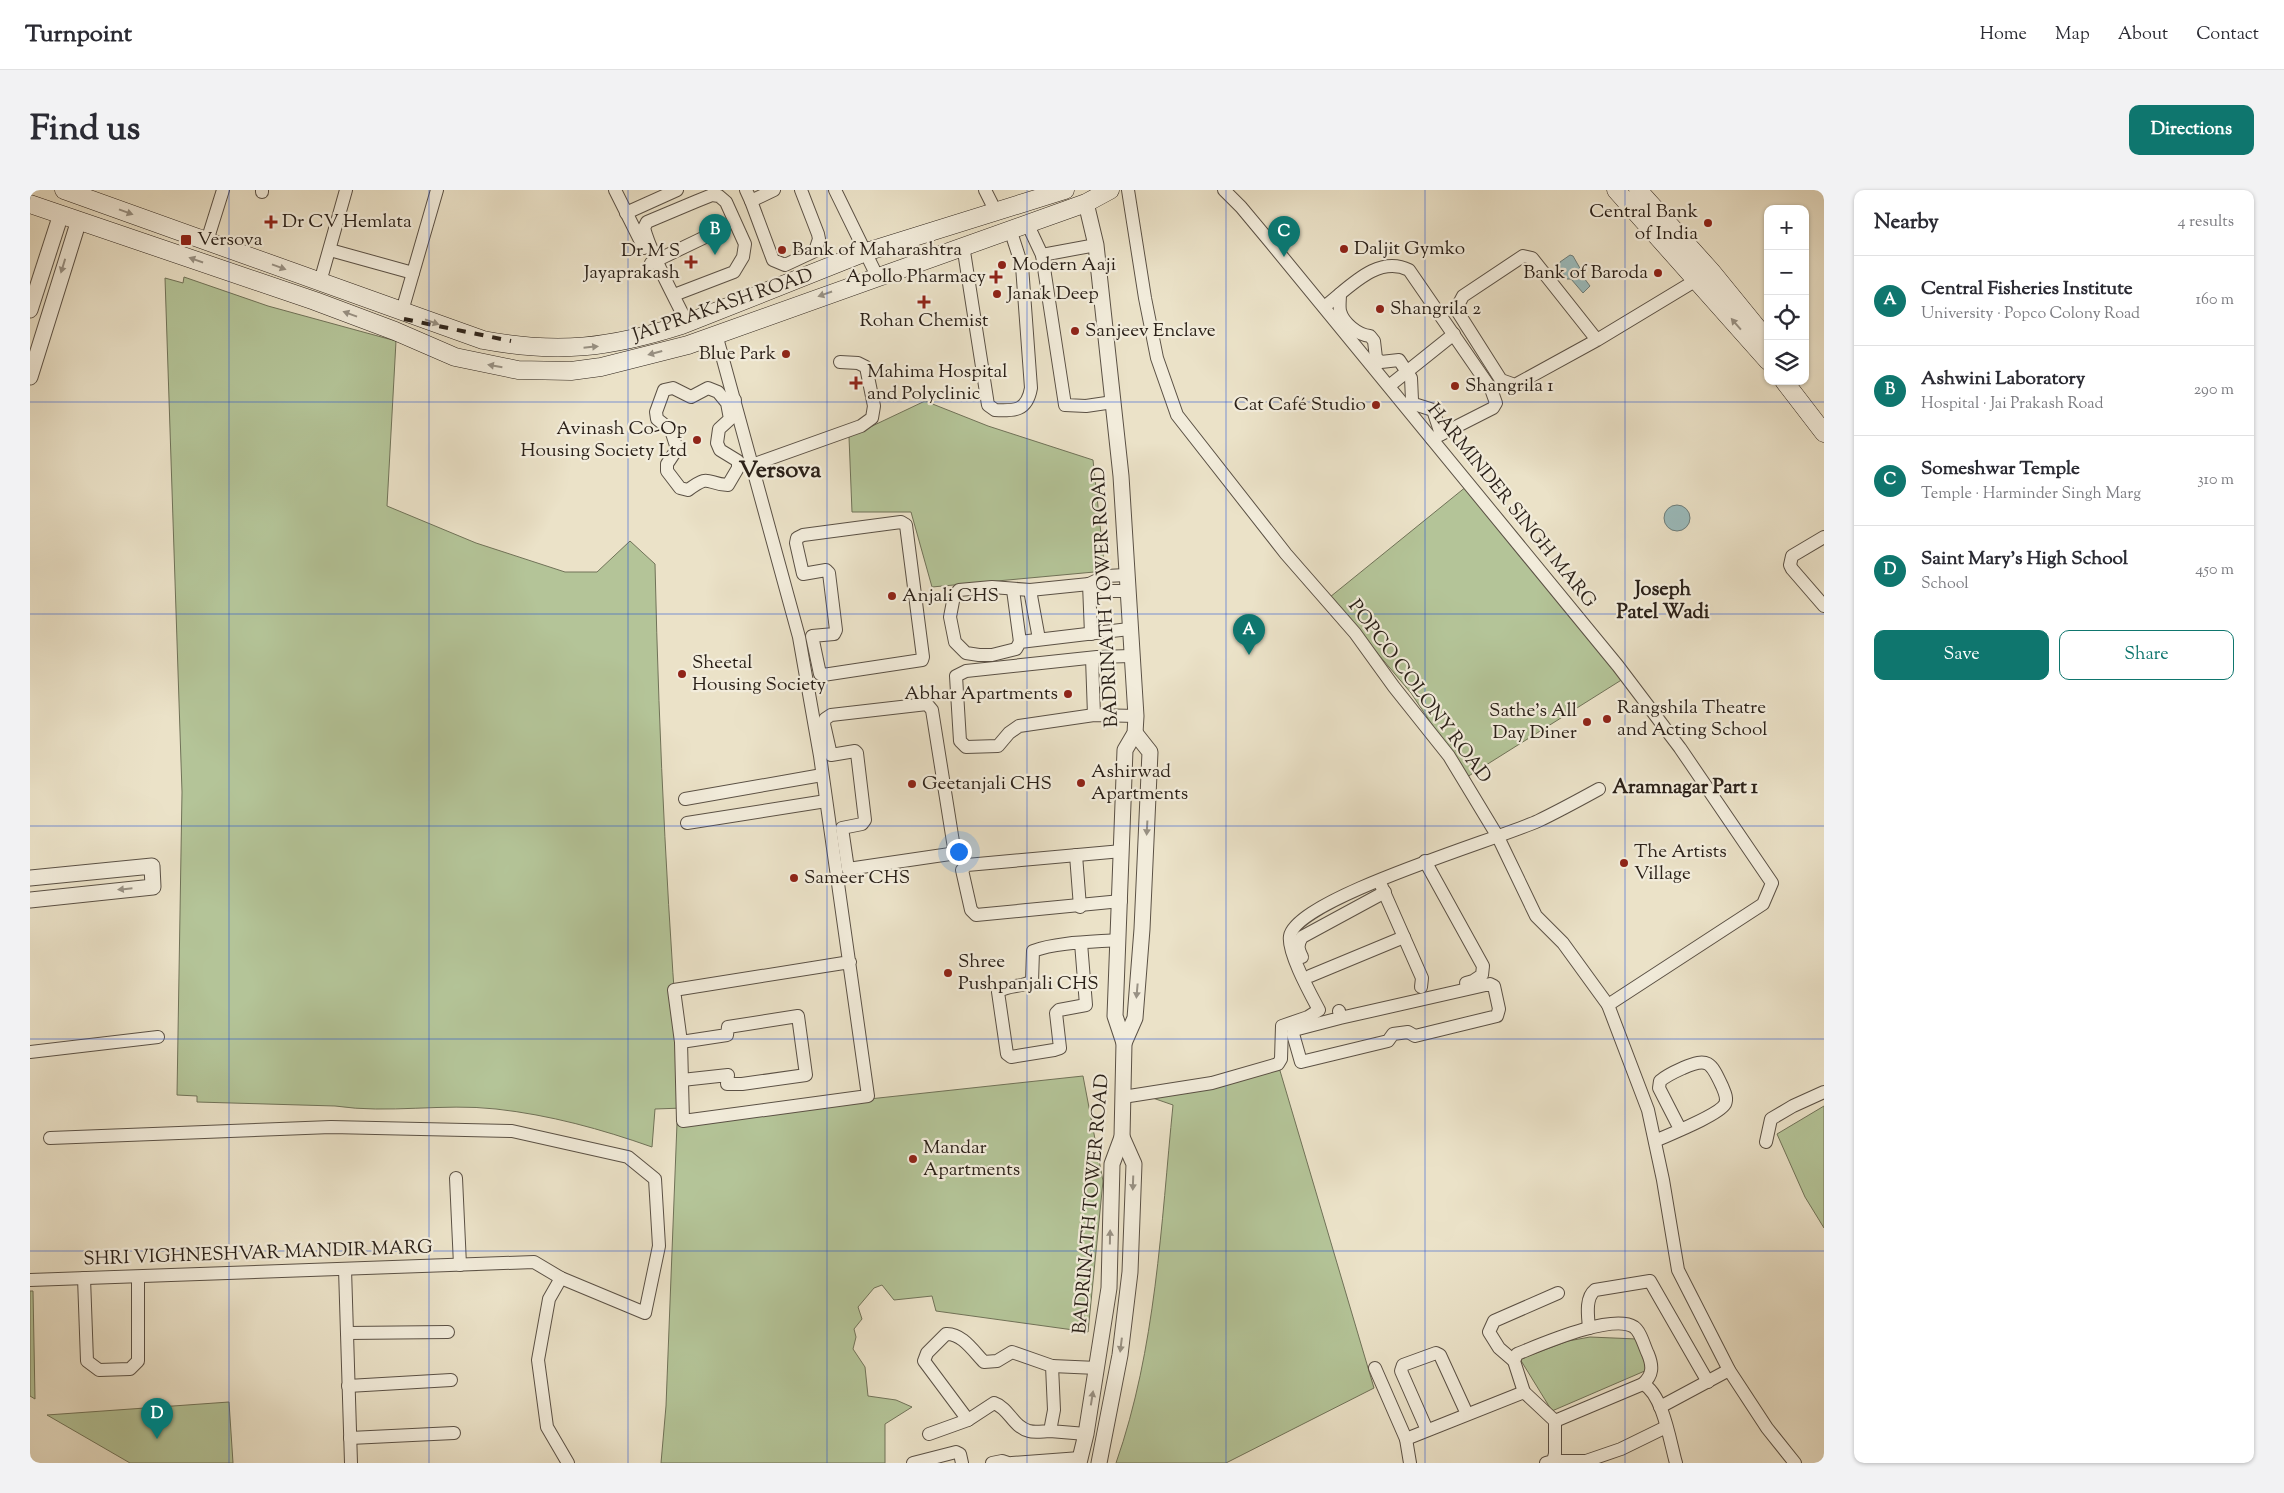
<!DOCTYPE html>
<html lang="en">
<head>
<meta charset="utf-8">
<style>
	:root { --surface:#fff; --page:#f2f2f3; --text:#2b2b33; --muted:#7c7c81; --line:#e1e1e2; --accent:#0f766e }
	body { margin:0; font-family:"Sorts Mill Goudy",serif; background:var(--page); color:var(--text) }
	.controls { position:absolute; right:15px; top:15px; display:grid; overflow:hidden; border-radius:10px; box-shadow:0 1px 4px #0004 }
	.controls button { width:45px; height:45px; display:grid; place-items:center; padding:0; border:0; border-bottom:1px solid var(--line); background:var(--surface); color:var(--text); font:25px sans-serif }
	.you { position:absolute; left:928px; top:661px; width:18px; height:18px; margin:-12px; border:4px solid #fff; border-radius:50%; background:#1a73e8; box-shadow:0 0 0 8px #1a73e833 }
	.badge { display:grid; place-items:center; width:32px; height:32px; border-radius:50%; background:var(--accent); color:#fff; font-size:16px; font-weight:700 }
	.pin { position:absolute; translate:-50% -41px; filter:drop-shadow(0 1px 2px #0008) }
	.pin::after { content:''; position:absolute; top:26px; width:18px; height:15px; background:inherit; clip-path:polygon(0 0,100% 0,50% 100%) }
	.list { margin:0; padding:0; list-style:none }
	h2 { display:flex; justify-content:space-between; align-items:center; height:65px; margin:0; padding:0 20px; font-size:21px }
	h2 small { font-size:16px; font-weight:400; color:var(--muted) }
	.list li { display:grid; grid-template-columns:32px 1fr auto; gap:15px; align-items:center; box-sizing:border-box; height:90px; padding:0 20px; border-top:1px solid var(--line) }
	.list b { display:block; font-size:19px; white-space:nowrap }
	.list p { margin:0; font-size:16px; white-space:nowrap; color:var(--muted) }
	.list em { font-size:16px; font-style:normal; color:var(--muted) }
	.actions { display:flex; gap:10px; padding:15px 20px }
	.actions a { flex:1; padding:11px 0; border:1px solid var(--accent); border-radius:10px; text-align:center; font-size:18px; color:var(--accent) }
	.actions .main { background:var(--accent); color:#fff }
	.icon { flex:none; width:28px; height:28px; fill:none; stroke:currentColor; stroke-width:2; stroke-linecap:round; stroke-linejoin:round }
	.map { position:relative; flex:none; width:1794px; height:1273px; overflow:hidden; border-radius:10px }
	header { display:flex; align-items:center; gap:30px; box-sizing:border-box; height:70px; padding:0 25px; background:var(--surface); border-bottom:1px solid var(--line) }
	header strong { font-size:24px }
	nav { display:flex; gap:28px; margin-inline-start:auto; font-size:18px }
	.intro { display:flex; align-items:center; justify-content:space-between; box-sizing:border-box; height:120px; padding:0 30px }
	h1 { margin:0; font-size:35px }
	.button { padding:12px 22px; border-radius:10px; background:var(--accent); color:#fff; font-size:18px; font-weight:700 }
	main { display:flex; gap:30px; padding:0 30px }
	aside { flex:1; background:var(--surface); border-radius:10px; box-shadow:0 1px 4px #0004 }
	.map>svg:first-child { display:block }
	.green { fill:#b4c498; stroke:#707258 }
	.water { fill:#9bbcbd; stroke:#6e7e7b }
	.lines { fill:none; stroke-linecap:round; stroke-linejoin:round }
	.minor-casing { stroke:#5b5145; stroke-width:14 }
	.tertiary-casing { stroke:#5b5145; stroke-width:17 }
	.secondary-casing { stroke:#2b2119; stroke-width:19 }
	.minor { stroke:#f2ecdb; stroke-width:12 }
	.tertiary { stroke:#f2ecdb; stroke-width:15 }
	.secondary { stroke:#f2ecdb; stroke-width:18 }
	.rail { stroke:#2b2119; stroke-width:4; stroke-dasharray:9 9; stroke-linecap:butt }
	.oneway { fill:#989184 }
	.grid { fill:none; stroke:#1d4ed8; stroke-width:1; stroke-opacity:0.55 }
	.poi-dot { fill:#8f2418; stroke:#f2ecdb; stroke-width:2 }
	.labels { text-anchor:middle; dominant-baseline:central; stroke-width:4.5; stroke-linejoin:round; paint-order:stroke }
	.poi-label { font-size:19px; fill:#2b2119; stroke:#f2ecdb; text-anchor:start }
	.street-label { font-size:19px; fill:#2b2119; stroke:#f2ecdb }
	.neighbourhood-label { font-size:20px; font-weight:bold; fill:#2b2119; stroke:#f2ecdb }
	.district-label { font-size:24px; font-weight:bold; fill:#2b2119; stroke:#f2ecdb }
</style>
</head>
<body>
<header>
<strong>Turnpoint</strong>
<nav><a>Home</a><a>Map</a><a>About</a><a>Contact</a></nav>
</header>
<div class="intro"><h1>Find us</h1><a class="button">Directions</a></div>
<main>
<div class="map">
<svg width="1794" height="1273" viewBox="0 0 1794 1273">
	<rect width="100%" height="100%" fill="#ebe2c8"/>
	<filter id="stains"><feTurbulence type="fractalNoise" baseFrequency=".004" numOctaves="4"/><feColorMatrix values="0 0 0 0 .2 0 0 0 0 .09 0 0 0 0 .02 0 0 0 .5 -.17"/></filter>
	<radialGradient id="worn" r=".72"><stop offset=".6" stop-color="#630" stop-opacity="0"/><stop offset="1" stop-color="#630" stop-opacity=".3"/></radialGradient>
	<!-- green -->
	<g class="green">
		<path d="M154,87L238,116L366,151L357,316L446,353L535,382H567L600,351L625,374C629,556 638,737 653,918L625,919L622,957C571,939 520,925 466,919C413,913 359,924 305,916L167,912V906L147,905L152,602L135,88L153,93Z"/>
		<polygon points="895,211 958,236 1063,270 1075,381 902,397 881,322 822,322 819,247"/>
		<polygon points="1437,296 1593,489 1437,587 1381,503 1300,407"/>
		<path d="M1248,874L1344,1198L1196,1273H1086C1126,1159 1131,1035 1143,915L1114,905Z"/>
		<polygon points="1053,886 1073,991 1058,1142 906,1121 902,1106 864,1110 852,1095 844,1098 828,1117 832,1129 824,1139 826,1147 823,1159 835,1177 838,1206 866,1210 882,1217 855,1234 855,1273 631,1273 636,1216 647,933 830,910"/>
		<polygon points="1794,916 1794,1038 1775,1007 1747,944"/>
		<polygon points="0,1101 3,1101 5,1209 0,1206"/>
		<polygon points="1560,1147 1607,1149 1615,1167 1617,1180 1522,1221 1490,1169 1538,1151"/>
		<polygon points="199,1212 203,1273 100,1273 17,1225"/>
	</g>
	<!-- water -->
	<g class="water">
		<polygon points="1540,65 1543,66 1551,80 1551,84 1560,96 1553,103 1541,89 1537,89 1528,77 1530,72"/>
		<circle cx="1647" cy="328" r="13"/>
	</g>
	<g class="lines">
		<!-- minor casing -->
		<g class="minor-casing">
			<g id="minor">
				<polyline points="585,0 614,58"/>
				<polyline points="716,0 721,11 744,0"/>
				<polyline points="805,0 847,86"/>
				<polyline points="955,0 966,22"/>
				<polyline points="1098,0 1115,108 1127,168 1147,225 1256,364 1325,443 1364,497 1419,566 1468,647 1506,726 1533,753 1578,815 1618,920 1633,990 1648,1080 1699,1180 1737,1238 1765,1273"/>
				<polyline points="1194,0 1211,17 1241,53 1588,476 1650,558 1742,693 1733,714 1578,815"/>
				<polyline points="232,2 232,0"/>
				<polyline points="721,11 743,70 755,75 785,61 789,49 788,44 771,0"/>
				<polyline points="596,23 647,0"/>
				<polyline points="997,33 1012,65"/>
				<polyline points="177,51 193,0"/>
				<path d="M933,55L958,215L965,220C985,221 997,221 1001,198L992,76L980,39"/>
				<polyline points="1066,55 1012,65 1035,215 1056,216 1083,212"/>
				<polyline points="300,60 383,83"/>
				<polyline points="621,73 673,48"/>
				<polyline points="290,92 316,0"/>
				<path d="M1310,104C1310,109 1309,116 1310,121C1313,133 1328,145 1340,146L1344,151L1346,168L1351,172L1369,170L1381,188L1382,210L1384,214L1403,220L1411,244"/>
				<path d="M644,105L704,82L713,67L715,54L696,12L689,6L682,5L667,11L617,32L614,38C621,65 644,106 657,133"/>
				<path d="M1294,117C1318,99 1347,64 1379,80L1461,199L1466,213L1463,218L1402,249"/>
				<polyline points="372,121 407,0"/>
				<polyline points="686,144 769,447 790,566 838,906 653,931 651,852 644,800 820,772"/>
				<polyline points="1567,150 1502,68 1493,66 1433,106 1426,119 1471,190 1485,195 1567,150 1673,86"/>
				<polyline points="1359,196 1424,144"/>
				<path d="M697,213L700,229L689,239L687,253L690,260L708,271V278L698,295C675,294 681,283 658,300L650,298L637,281V274L647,259L641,240L627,229L626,222L634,200L643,198L661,207L678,198L688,202L697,213L705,210"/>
				<polyline points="722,275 831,236 842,228 844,216 836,177 828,173 810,172"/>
				<polygon points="871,332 876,335 893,467 892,470 793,485 790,484 782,446 804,444 806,440 799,383 796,380 773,384 766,353 767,348 773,345"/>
				<polyline points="1794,347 1762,366 1760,375 1762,379 1794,416"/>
				<polyline points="1096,385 1076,386 1059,394 1000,400 962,397 929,400 924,406 920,427 925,452 936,463 949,465 962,465 986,459 990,452 1099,439"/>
				<polyline points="1059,394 1061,444"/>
				<polyline points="1059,394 1076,401 1097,401"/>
				<polyline points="983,400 990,452"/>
				<polyline points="1000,400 1009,449"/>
				<polyline points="1101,466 1067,467 936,481 926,486 930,551 936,557 968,556 979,543 989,536 1064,525 1106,526"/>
				<polyline points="1062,468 1064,525"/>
				<polygon points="897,514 902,520 924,658 920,664 818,679 812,638 832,634 835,630 827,563 825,561 801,565 794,534 795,529 801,525"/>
				<polyline points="655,609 792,585"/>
				<polyline points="657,633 796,611"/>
				<polyline points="1046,665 1050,717"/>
				<polyline points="1395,671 1453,776 1452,785 1443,791 1436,793"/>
				<polyline points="1351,695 1392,788 1391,797"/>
				<polyline points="1091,711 946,725 941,720 932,680 937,675 1092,661"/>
				<path d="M1051,753L1056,815L1029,820L1026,823L1030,858L1024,860L981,867L977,864L968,802C978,794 992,798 1002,791L1003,761C1027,752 1063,752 1089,750"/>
				<path d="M1272,767C1268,759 1267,755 1272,747L1355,702"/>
				<polyline points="1280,786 1374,747"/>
				<polyline points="1309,821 1310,828 1460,794 1464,796 1469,819 1467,826 1385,846 1378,842 1363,844 1358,851 1271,872 1263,844 1264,840 1310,828"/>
				<polyline points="651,852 697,845 698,837 768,826 776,885 712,894 697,894 698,885 652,890"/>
				<polyline points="0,862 128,847"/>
				<path d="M1093,907L1182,893L1248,874L1251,869L1252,836L1278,827L1289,820C1281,805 1257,762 1260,746C1267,708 1469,649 1508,631C1529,621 1549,610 1569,599"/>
				<path d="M1625,951C1638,945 1689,925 1695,914C1698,908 1694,901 1692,896C1681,872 1678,867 1653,878C1644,882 1637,885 1630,891L1629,898L1650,939"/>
				<polyline points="1736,952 1741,929 1763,916 1794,902"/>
				<polyline points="426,988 430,1075"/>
				<polyline points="315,1079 321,1273"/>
				<polyline points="54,1088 57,1171 69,1180 100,1179 108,1171 108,1087"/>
				<polyline points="531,1088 519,1109 508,1170 517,1237 538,1273"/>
				<polyline points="0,1090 504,1072 531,1088 615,1123 629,1056 625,989 598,967 482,941 301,937 20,948"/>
				<path d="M1559,1138C1558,1126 1555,1108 1565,1100L1620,1091L1678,1192"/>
				<polyline points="317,1143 418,1142"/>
				<polyline points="1484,1171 1469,1158 1459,1142 1464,1131 1528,1103"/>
				<polyline points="1022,1176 1067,1178"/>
				<polyline points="1345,1178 1376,1249 1380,1273"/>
				<polyline points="318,1196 421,1190"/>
				<path d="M1494,1202L1484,1171L1487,1164C1510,1155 1582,1123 1604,1137C1611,1142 1614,1156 1618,1164C1623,1176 1623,1185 1613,1194"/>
				<polyline points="1630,1217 1699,1180"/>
				<polyline points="1397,1240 1371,1181 1373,1175 1406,1163 1410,1165 1437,1224"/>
				<path d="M1020,1241C1014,1241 1005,1243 999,1241C983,1237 979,1218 964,1213L938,1230L894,1171L897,1163L916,1144C932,1143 944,1162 954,1172L967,1171L982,1162L1022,1176L1024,1220L1020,1241L1056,1244"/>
				<polyline points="899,1244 938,1230"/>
				<polyline points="320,1248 424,1243"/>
				<path d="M1376,1249L1494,1202L1525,1231L1613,1194C1633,1204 1640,1252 1646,1273"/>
				<polyline points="1523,1271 1556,1271 1591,1259 1636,1237"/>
				<polyline points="883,1273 926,1262 930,1264 932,1273"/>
				<polyline points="962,1273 972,1271 978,1273"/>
				<polyline points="982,1273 1050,1268"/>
				<polyline points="1516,1273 1523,1271 1525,1264 1525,1231"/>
			</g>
		</g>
		<!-- tertiary casing -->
		<g class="tertiary-casing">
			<g id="tertiary">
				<polyline points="0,120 31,24"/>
				<polyline points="0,187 49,30"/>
				<polyline points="0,688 122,676 123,697 0,710"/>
				<polyline points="1094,853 1105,828 1112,739 1120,562 1105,543"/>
				<polyline points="1049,1273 1056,1244 1079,1098 1082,974 1092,947 1094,853 1085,826 1095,560 1105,543 1106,526 1091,286 1066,55 1056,13"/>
				<polyline points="1069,1273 1090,1165 1100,1082 1104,974 1092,947"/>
			</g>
		</g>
		<!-- secondary casing -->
		<g class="secondary-casing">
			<g id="secondary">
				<path d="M34,0L453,150C528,164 580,158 652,135L836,62L1035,0"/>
				<polyline points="1586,0 1738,171"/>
				<polyline points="1608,0 1681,81 1738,151"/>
				<polyline points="0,14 285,111 365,141 425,167 488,180 541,181 571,177 658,155 1056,13 1080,0"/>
				<polyline points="1754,191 1794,243"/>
			</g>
		</g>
		<!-- minor -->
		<use href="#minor" class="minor"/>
		<!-- tertiary -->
		<use href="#tertiary" class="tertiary"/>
		<!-- secondary -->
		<use href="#secondary" class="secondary"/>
		<!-- rail -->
		<polyline class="rail" points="374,129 481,151"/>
	</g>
	<!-- one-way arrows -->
	<defs><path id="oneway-solid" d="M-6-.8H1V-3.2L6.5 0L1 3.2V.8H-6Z" transform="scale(1.25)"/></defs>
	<g class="oneway">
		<use href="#oneway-solid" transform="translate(96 22) rotate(20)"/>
		<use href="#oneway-solid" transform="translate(166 70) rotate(-161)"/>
		<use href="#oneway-solid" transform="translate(33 76) rotate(107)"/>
		<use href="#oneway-solid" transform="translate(249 77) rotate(20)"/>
		<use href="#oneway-solid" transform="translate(795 104) rotate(161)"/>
		<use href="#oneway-solid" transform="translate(320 124) rotate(-160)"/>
		<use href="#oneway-solid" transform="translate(402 132) rotate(20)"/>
		<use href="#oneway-solid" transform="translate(1706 134) rotate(-131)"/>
		<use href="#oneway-solid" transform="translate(561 157) rotate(-6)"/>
		<use href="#oneway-solid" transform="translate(625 163) rotate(165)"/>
		<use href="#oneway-solid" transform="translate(465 176) rotate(-170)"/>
		<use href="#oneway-solid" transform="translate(1117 638) rotate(93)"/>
		<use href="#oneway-solid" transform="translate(95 699) rotate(174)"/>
		<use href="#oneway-solid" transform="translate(1107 801) rotate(95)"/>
		<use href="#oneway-solid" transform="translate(1103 993) rotate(92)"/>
		<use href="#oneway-solid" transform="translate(1080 1047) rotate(-89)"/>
		<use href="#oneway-solid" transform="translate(1091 1155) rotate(97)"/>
		<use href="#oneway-solid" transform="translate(1062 1208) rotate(-81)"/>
	</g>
	<!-- grid -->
	<path class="grid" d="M199,0V1273M399,0V1273M598,0V1273M797,0V1273M997,0V1273M1196,0V1273M1395,0V1273M1595,0V1273M0,212H1794M0,424H1794M0,636H1794M0,849H1794M0,1061H1794"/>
	<!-- markers -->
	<g class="poi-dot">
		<path d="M238.5 24.5h5v5h5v5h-5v5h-5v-5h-5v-5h5z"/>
		<circle cx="1678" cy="33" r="5"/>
		<rect x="150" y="44" width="12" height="12" rx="2.5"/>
		<circle cx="1314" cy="59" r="5"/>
		<circle cx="752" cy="60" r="5"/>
		<path d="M658.5 64.5h5v5h5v5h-5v5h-5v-5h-5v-5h5z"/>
		<circle cx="972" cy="75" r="5"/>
		<circle cx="1628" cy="83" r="5"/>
		<path d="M963.5 79.5h5v5h5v5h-5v5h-5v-5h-5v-5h5z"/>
		<circle cx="967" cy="104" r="5"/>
		<path d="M891.5 104.5h5v5h5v5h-5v5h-5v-5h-5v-5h5z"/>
		<circle cx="1350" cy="119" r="5"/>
		<circle cx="1045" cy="141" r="5"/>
		<circle cx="756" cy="164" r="5"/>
		<path d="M823.5 185.5h5v5h5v5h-5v5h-5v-5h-5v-5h5z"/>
		<circle cx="1425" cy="196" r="5"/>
		<circle cx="1346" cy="215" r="5"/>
		<circle cx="667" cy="250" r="5"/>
		<circle cx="862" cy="406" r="5"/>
		<circle cx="652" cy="484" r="5"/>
		<circle cx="1038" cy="504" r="5"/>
		<circle cx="1577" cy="529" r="5"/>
		<circle cx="1557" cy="532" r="5"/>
		<circle cx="1051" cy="593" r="5"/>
		<circle cx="882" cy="594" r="5"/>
		<circle cx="1594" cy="673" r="5"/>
		<circle cx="764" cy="688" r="5"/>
		<circle cx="918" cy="783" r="5"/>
		<circle cx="883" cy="969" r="5"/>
	</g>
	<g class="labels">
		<!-- poi labels -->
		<g class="poi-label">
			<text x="1668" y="22" text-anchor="end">Central Bank<tspan x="1668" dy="22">of India</tspan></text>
			<text x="252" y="32">Dr CV Hemlata</text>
			<text x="167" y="50">Versova</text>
			<text x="1324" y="59">Daljit Gymko</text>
			<text x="762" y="60">Bank of Maharashtra</text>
			<text x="650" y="61" text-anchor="end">Dr M S<tspan x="650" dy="22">Jayaprakash</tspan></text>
			<text x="982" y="75">Modern Aaji</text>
			<text x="1618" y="83" text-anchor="end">Bank of Baroda</text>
			<text x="956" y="87" text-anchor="end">Apollo Pharmacy</text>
			<text x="977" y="104">Janak Deep</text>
			<text x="1360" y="119">Shangrila 2</text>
			<text x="894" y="131" text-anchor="middle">Rohan Chemist</text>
			<text x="1055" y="141">Sanjeev Enclave</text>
			<text x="746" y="164" text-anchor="end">Blue Park</text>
			<text x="837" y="182">Mahima Hospital<tspan x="837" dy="22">and Polyclinic</tspan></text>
			<text x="1435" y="196">Shangrila 1</text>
			<text x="1336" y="215" text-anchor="end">Cat Café Studio</text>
			<text x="657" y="239" text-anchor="end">Avinash Co-Op<tspan x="657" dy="22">Housing Society Ltd</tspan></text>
			<text x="872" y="406">Anjali CHS</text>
			<text x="662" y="473">Sheetal<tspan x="662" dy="22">Housing Society</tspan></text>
			<text x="1028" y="504" text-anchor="end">Abhar Apartments</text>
			<text x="1587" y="518">Rangshila Theatre<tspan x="1587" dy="22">and Acting School</tspan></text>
			<text x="1547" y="521" text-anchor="end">Sathe's All<tspan x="1547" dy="22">Day Diner</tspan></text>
			<text x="1061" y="582">Ashirwad<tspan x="1061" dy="22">Apartments</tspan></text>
			<text x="892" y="594">Geetanjali CHS</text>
			<text x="1604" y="662">The Artists<tspan x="1604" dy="22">Village</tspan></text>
			<text x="774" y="688">Sameer CHS</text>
			<text x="928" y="772">Shree<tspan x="928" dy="22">Pushpanjali CHS</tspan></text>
			<text x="893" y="958">Mandar<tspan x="893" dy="22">Apartments</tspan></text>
		</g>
		<!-- street labels -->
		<g class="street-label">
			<text transform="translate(693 116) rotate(-19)">JAI PRAKASH ROAD</text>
			<text transform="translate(1481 316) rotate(51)">HARMINDER SINGH MARG</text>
			<text transform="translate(1076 407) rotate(-93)">BADRINATH TOWER ROAD</text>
			<text transform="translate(1389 502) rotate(53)">POPCO COLONY ROAD</text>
			<text transform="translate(1062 1014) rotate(-85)">BADRINATH TOWER ROAD</text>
			<text transform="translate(228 1064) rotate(-2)">SHRI VIGHNESHVAR MANDIR MARG</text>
		</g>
		<!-- neighbourhood labels -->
		<g class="neighbourhood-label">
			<text x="1633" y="400">Joseph<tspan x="1633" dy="23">Patel Wadi</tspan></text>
			<text x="1655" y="598">Aramnagar Part 1</text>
		</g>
		<!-- district labels -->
		<g class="district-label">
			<text x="750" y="281">Versova</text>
		</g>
	</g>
	<rect width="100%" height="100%" filter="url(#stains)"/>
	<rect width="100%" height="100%" fill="url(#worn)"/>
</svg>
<div class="controls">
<button>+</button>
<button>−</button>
<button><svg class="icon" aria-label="locate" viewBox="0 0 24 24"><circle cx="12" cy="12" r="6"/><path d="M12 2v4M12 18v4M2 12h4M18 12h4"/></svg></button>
<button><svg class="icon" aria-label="layers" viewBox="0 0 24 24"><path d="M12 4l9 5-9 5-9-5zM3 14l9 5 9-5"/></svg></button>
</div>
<div class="you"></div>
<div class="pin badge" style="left:1219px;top:465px">A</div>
<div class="pin badge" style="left:685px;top:65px">B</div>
<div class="pin badge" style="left:1254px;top:67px">C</div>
<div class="pin badge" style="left:127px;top:1249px">D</div>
</div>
<aside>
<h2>Nearby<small>4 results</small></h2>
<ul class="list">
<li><span class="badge">A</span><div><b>Central Fisheries Institute</b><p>University · Popco Colony Road</p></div><em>160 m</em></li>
<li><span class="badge">B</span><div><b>Ashwini Laboratory</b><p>Hospital · Jai Prakash Road</p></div><em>290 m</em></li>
<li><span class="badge">C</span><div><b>Someshwar Temple</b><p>Temple · Harminder Singh Marg</p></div><em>310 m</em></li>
<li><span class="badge">D</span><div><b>Saint Mary's High School</b><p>School</p></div><em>450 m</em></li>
</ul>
<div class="actions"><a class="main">Save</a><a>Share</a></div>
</aside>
</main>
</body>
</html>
